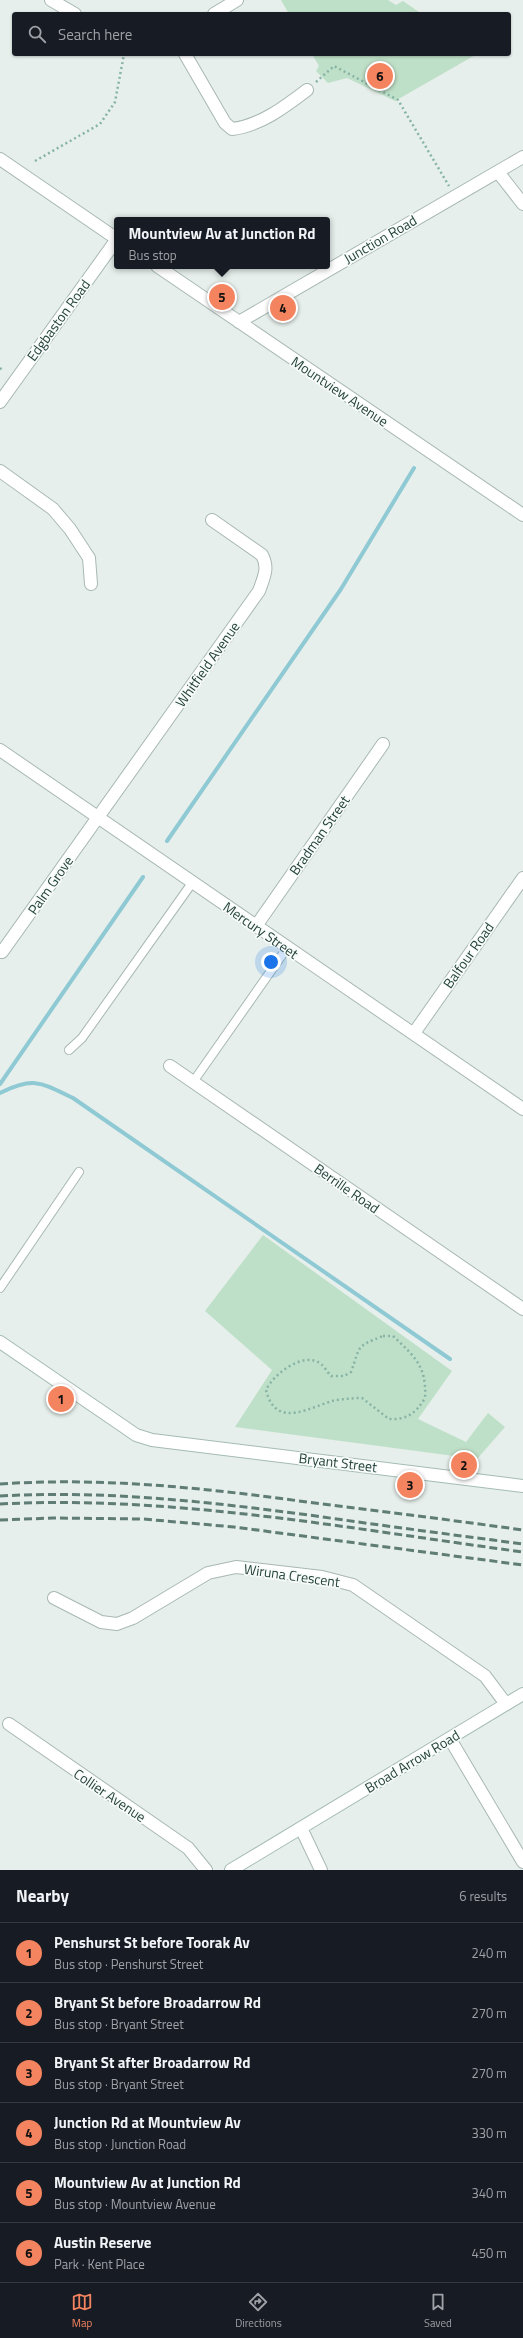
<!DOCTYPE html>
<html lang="en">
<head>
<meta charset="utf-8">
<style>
	:root { --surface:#171b24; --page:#20242c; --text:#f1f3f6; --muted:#9ea1a6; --line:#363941; --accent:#f4845f }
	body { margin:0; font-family:"Titillium Web",sans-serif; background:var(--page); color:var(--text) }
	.you { position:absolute; left:271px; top:962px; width:14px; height:14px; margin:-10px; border:3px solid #fff; border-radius:50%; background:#1a73e8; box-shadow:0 0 0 6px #1a73e833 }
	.badge { display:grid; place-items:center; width:26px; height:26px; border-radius:50%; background:var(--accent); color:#111; font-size:13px; font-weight:700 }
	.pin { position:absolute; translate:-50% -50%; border:2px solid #fff; box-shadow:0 1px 4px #0006 }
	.popup { position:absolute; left:114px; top:217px; width:216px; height:52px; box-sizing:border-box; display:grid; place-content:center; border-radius:4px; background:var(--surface); filter:drop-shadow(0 1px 3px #0005); font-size:13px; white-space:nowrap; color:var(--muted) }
	.popup b { font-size:15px; color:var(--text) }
	.popup::after { content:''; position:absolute; left:50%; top:100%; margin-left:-8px; border:8px solid transparent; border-top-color:var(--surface) }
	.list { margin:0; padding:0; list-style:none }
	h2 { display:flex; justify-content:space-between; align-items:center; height:52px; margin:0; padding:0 16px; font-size:17px }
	h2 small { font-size:13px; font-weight:400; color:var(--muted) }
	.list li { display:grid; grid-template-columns:26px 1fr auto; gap:12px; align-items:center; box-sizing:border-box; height:60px; padding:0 16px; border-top:1px solid var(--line) }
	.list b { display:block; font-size:15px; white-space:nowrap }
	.list p { margin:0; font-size:13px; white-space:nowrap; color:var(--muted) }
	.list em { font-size:13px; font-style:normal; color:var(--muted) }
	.icon { flex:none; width:22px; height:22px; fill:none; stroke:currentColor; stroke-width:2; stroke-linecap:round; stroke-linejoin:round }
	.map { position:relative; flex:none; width:523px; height:1870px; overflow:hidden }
	.search { position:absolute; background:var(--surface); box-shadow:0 1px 3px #0004; left:12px; right:12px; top:12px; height:44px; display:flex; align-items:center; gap:10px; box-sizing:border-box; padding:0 14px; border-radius:4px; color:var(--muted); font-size:15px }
	.sheet { height:412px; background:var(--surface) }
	nav { display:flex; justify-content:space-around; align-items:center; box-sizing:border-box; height:56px; border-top:1px solid var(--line); background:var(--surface); font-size:11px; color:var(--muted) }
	nav a { display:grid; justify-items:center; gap:2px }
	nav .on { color:var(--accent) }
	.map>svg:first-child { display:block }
	.green { fill:#bfe0c8 }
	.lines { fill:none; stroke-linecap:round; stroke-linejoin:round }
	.stream { stroke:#8ec9d4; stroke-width:4 }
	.lane-casing { stroke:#a8b8b2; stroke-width:10 }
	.street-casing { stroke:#a8b8b2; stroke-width:14 }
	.secondary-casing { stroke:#a4bbb3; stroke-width:14 }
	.path { stroke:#86b3a5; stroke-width:2.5; stroke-dasharray:2 3; stroke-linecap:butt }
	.lane { stroke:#fff; stroke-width:8 }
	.street { stroke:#fff; stroke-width:12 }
	.secondary { stroke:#fff; stroke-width:12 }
	.rail { stroke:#5f7d75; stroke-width:3; stroke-dasharray:8 4; stroke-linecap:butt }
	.labels { text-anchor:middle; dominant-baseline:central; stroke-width:3.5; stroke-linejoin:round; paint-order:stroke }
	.street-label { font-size:14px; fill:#24423a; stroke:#f7fbf9 }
</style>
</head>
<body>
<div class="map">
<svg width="523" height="1870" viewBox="0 0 523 1870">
	<rect width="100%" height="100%" fill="#e6efeb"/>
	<!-- green -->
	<g class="green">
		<polygon points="281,0 388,0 396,5 403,1 422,14 289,14"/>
		<polygon points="312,54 477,54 395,101 347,78 328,83 316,71 319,66"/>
		<polygon points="263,1235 452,1371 418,1419 466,1442 488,1413 505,1427 477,1459 235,1427 272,1370 205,1311"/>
	</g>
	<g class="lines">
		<!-- stream -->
		<g class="stream">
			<polyline points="167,841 341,589 414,468"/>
			<polyline points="0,1084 143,877"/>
			<path d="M0,1093C34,1076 42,1083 73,1098L450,1359"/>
		</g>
		<!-- lane casing -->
		<g class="lane-casing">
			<g id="lane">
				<polyline points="69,1050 82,1038 192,883"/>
				<polyline points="193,1082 287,948"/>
				<polyline points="0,1288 79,1172"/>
			</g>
		</g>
		<!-- street casing -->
		<g class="street-casing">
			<g id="street">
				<polyline points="51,0 75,14"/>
				<polyline points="214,14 237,0"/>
				<path d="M185,54L225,123L232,129C260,126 286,106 307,90"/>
				<polyline points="0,159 117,239"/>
				<polyline points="498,172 523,204"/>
				<polyline points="157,266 523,515"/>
				<polyline points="239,322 523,157"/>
				<polyline points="0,402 117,239"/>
				<polyline points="0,471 53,509 70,529 89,558 91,584"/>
				<polyline points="0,750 523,1109"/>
				<polyline points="256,926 383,744"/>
				<path d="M2,952L259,591C264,577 269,568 262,555L212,520"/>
				<polyline points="414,1033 523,878"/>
				<polyline points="170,1066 523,1309"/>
				<polyline points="54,1598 101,1622 117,1624 133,1618 208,1573 236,1567 322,1577 353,1585 485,1676 506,1704"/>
				<polyline points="9,1724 188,1848 206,1870"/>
				<polyline points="450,1739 523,1862"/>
				<polyline points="301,1828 321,1870"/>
			</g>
		</g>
		<!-- secondary casing -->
		<g class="secondary-casing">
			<g id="secondary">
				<polyline points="0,1342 123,1426 136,1435 152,1440 523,1486"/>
				<polyline points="231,1870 523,1694"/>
			</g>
		</g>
		<!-- path -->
		<g class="path">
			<polyline points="316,82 334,66 398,100 449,186"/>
			<polyline points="35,161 100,124 115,102 124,54"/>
			<polyline points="0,368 2,370"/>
			<path d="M383,1336H393C414,1356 427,1366 425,1398C416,1413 407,1420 389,1419L362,1398C353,1398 345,1399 336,1400C311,1406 276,1431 266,1390C273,1375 301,1353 318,1362C323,1364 327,1372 331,1376H344L351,1372C361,1345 355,1347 383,1336Z"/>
		</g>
		<!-- lane -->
		<use href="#lane" class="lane"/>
		<!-- street -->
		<use href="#street" class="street"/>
		<!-- secondary -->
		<use href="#secondary" class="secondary"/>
		<!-- rail -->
		<g class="rail">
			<path d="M0,1484C103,1477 205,1488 307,1502C379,1511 451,1520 523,1530"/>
			<path d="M0,1496C106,1490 211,1502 316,1516C385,1526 454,1535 523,1544"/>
			<path d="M0,1504C175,1495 350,1529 523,1552"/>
			<polyline points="0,1520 53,1518 143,1519 234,1527 523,1565"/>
		</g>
	</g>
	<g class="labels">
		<!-- street labels -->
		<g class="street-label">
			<text transform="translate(380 239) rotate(-30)">Junction Road</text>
			<text transform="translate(58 320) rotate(-54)">Edgbaston Road</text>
			<text transform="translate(340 391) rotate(34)">Mountview Avenue</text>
			<text transform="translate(207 664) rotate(-55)">Whitfield Avenue</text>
			<text transform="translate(319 835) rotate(-55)">Bradman Street</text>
			<text transform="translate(50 885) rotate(-55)">Palm Grove</text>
			<text transform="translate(261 930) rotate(35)">Mercury Street</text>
			<text transform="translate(468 955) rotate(-55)">Balfour Road</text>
			<text transform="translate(347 1188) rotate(35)">Berrille Road</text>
			<text transform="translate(338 1462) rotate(7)">Bryant Street</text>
			<text transform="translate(292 1575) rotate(8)">Wiruna Crescent</text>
			<text transform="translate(412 1761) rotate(-31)">Broad Arrow Road</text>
			<text transform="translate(110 1795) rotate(34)">Collier Avenue</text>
		</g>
	</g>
</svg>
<div class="you"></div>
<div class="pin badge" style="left:61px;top:1399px">1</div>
<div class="pin badge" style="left:464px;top:1465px">2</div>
<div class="pin badge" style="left:410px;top:1485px">3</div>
<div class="pin badge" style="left:283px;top:308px">4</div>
<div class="pin badge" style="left:222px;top:297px">5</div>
<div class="popup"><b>Mountview Av at Junction Rd</b>Bus stop</div>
<div class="pin badge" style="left:380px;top:76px">6</div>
<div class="search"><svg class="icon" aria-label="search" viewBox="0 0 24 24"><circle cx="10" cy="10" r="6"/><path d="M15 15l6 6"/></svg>Search here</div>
</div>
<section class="sheet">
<h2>Nearby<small>6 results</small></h2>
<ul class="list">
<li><span class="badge">1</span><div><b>Penshurst St before Toorak Av</b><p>Bus stop · Penshurst Street</p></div><em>240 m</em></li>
<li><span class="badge">2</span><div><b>Bryant St before Broadarrow Rd</b><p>Bus stop · Bryant Street</p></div><em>270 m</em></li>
<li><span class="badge">3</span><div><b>Bryant St after Broadarrow Rd</b><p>Bus stop · Bryant Street</p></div><em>270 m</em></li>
<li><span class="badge">4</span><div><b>Junction Rd at Mountview Av</b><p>Bus stop · Junction Road</p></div><em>330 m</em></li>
<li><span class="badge">5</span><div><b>Mountview Av at Junction Rd</b><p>Bus stop · Mountview Avenue</p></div><em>340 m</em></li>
<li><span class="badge">6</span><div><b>Austin Reserve</b><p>Park · Kent Place</p></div><em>450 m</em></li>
</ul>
</section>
<nav>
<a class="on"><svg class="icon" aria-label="map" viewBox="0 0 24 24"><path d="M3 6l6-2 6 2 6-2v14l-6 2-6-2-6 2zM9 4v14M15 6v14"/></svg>Map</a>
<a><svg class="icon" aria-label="directions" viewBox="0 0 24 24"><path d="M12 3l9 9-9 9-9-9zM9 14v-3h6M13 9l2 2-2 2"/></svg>Directions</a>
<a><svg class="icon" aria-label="saved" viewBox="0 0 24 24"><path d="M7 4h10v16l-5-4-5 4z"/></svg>Saved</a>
</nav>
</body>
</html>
